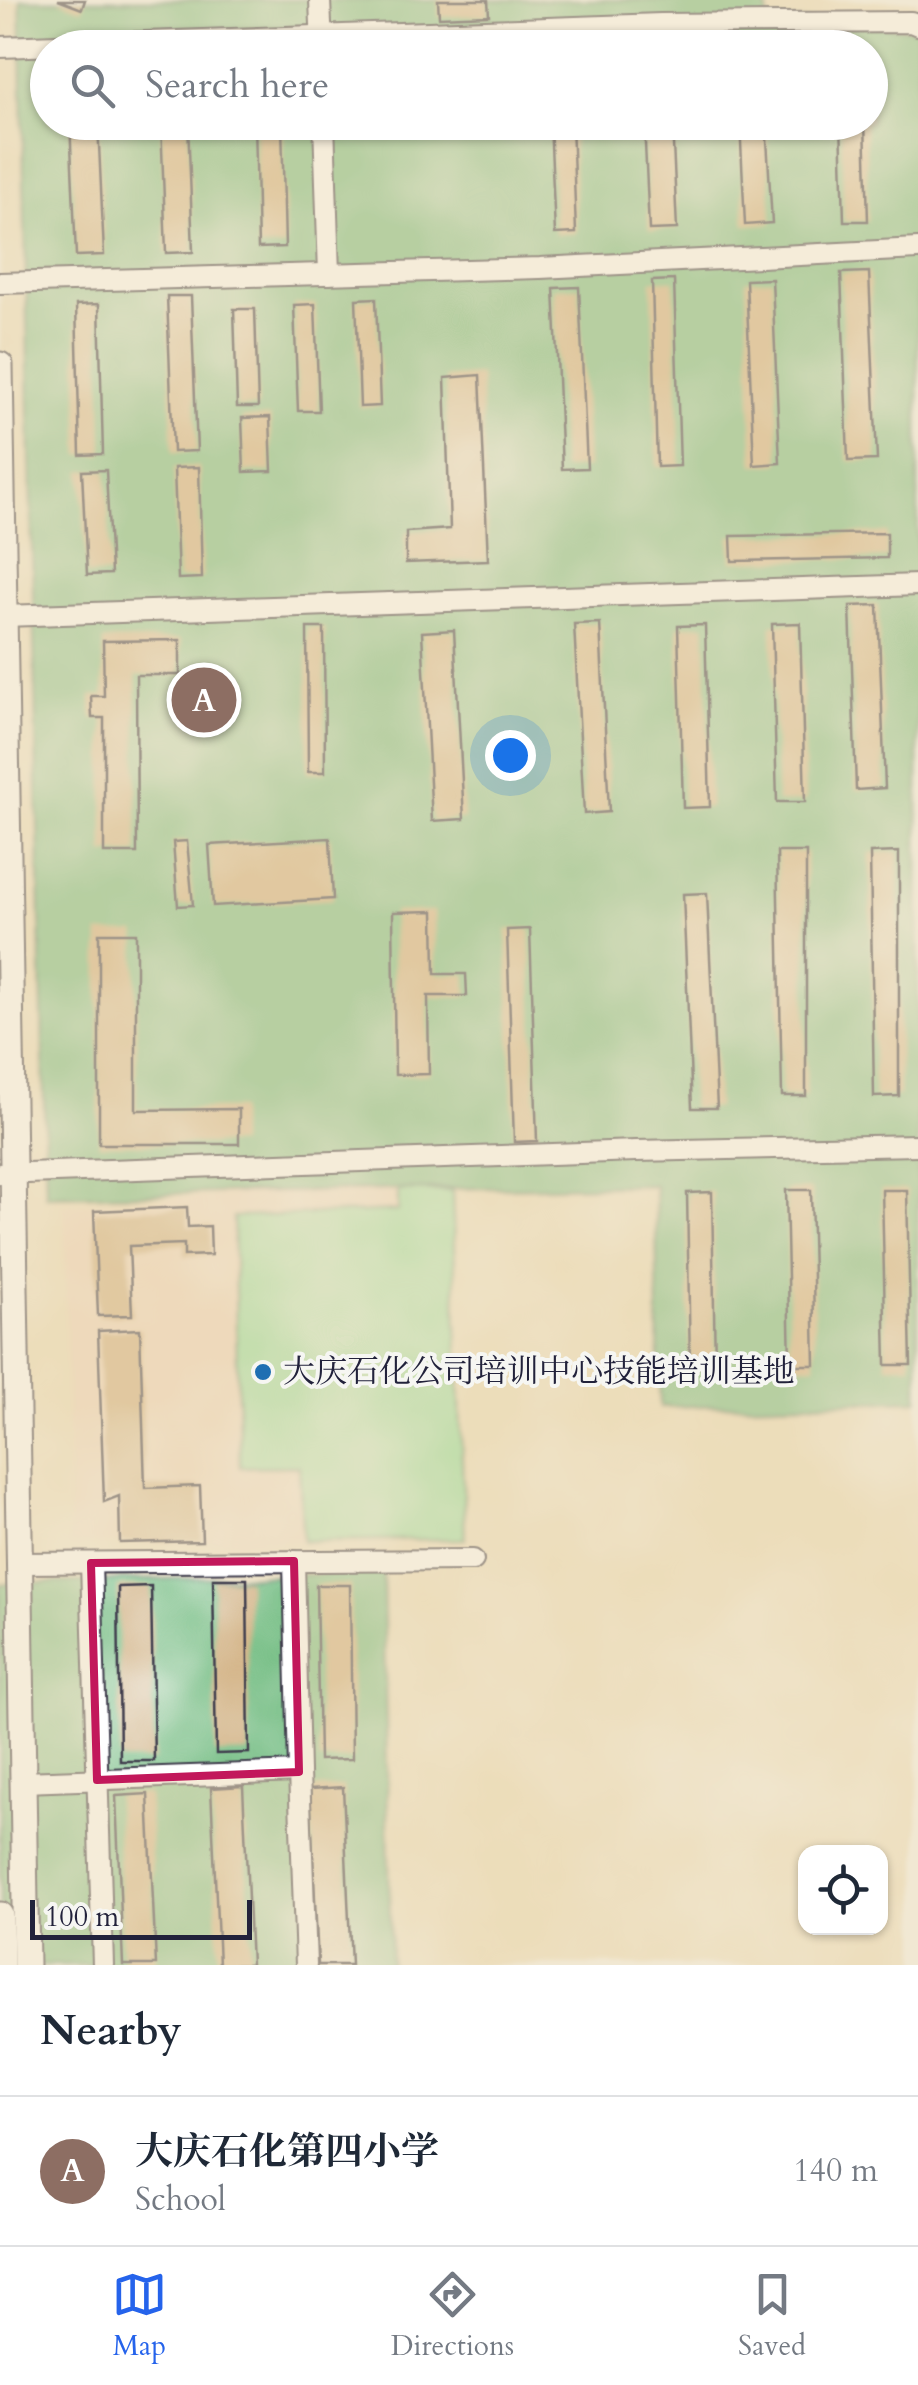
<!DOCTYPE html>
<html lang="en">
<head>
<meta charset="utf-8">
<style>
	:root { --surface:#fff; --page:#f6f6f7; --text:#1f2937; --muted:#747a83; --line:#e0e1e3; --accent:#2563eb }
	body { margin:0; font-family:Cardo,"Noto Serif SC",serif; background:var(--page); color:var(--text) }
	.controls { position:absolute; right:30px; bottom:30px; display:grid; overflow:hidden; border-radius:20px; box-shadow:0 2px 8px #0004 }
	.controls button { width:90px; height:90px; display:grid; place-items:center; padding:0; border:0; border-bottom:2px solid var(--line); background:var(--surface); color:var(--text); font:50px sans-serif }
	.scale { position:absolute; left:30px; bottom:25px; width:222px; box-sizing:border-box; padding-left:10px; border:5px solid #22223b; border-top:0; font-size:28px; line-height:35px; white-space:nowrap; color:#22223b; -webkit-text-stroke:8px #f6f6f2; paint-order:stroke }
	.you { position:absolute; left:510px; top:755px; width:35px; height:35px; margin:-25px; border:8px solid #fff; border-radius:50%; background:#1a73e8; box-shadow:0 0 0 15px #1a73e833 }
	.badge { display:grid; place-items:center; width:65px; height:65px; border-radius:50%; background:var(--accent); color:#fff; font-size:32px; font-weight:700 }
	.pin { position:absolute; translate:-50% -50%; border:5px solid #fff; box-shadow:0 2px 10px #0006 }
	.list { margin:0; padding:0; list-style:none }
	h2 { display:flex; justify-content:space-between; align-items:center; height:130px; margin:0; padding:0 40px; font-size:42px }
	h2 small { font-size:32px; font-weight:400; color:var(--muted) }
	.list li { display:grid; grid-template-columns:65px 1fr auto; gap:30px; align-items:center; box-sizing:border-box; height:150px; padding:0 40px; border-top:2px solid var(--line) }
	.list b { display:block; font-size:38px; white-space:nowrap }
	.list p { margin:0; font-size:32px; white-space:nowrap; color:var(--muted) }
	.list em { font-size:32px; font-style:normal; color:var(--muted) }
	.icon { flex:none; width:55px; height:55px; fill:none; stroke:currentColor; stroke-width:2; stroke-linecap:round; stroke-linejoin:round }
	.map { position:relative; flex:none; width:918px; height:1965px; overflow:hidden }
	.search { position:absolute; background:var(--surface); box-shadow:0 2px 8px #0004; left:30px; right:30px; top:30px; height:110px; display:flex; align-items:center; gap:25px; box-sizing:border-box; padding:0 35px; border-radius:55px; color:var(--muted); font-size:38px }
	.sheet { height:280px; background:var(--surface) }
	nav { display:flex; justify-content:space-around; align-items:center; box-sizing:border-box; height:140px; border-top:2px solid var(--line); background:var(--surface); font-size:28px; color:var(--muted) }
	nav a { display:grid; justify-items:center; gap:5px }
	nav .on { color:var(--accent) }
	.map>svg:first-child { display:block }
	.built { fill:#efd6bc }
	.green { fill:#91df9d; stroke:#5a806c; stroke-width:2.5 }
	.forest { fill:#74be84; stroke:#4b7060; stroke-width:2.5; fill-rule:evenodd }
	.building { fill:#d2b081 }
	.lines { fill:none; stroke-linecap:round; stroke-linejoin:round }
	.minor-casing { stroke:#403e4e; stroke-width:24 }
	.major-casing { stroke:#403e4e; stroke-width:29 }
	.minor { stroke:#fff; stroke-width:20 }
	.major { stroke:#fff; stroke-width:25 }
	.marked { fill:none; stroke:#c2185b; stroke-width:8; stroke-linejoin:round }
	.poi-dot { fill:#1f6fb2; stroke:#f6f6f2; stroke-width:4 }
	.labels { text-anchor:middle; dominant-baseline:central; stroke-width:8; stroke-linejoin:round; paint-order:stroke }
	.poi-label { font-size:32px; fill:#22223b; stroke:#f6f6f2; text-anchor:start }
</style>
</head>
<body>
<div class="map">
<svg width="918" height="1965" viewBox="0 0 918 1965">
	<rect width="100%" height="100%" fill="#f6f6f2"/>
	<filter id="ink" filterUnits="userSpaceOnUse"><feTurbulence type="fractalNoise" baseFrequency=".01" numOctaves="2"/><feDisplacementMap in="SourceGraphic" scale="20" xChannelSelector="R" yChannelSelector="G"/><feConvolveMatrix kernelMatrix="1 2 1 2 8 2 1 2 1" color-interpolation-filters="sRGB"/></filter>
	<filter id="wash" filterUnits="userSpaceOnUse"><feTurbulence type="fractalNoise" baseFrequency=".0048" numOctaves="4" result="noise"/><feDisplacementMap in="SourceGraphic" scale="40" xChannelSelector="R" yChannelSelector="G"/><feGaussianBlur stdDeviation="2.25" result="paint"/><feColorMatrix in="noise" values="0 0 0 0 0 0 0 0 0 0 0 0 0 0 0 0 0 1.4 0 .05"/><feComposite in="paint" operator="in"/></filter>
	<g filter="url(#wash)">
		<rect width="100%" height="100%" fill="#ecddba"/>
		<!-- built -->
		<polygon class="built" points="452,1181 465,1539 70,1544 64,1205"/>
		<!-- green -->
		<polygon class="green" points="398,1190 452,1191 465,1539 303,1541 299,1466 240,1467 233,1217 398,1211"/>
		<!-- forest -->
		<g class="forest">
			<path d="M20,0H767L768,19L918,29V1400L660,1407L655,1185L46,1196ZM48,48H870V122H48Z"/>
			<polygon points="383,1572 391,1965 0,1965 0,1584"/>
		</g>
		<g id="blocks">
			<!-- building -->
			<g class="building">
				<polygon points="58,0 85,0 82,9"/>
				<polygon points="438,0 488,0 489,15 439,17"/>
				<polygon points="70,122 98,122 104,255 76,256"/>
				<polygon points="161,122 188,122 193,252 166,253"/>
				<polygon points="255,122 282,122 285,247 258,248"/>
				<polygon points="550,122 572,122 576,233 555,234"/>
				<polygon points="644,122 672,122 677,229 649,230"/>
				<polygon points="740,122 766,122 772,223 745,225"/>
				<polygon points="841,122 865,122 868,221 844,221"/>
				<polygon points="869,272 877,460 848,461 841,273"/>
				<polygon points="772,279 780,463 754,465 746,280"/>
				<polygon points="674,280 680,466 657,467 652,281"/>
				<polygon points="579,287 587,468 562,469 554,288"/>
				<polygon points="167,296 191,296 197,451 173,452"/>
				<polygon points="376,298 380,406 360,407 356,299"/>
				<polygon points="99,304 103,454 80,455 76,305"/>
				<polygon points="315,304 319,411 298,411 294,305"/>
				<polygon points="234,309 255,309 258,407 237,407"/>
				<polygon points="480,375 488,560 406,563 406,532 450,529 445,378"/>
				<polygon points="270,417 272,471 244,472 242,418"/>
				<polygon points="199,467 202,578 178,579 174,468"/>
				<polygon points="106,470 111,574 87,575 82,471"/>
				<polygon points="887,533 887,558 732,561 731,536"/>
				<polygon points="878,605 885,788 856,790 850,606"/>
				<polygon points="600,623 609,812 584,814 574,624"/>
				<polygon points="800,623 805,802 777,802 772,624"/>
				<polygon points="705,625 710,807 683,808 678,626"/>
				<polygon points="307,628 324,628 325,772 308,772"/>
				<polygon points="454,630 464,819 432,821 422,632"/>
				<polygon points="180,640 180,675 136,675 137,853 104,853 104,718 92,718 91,696 104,696 103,641"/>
				<polygon points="330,838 333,899 213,906 209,845"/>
				<polygon points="187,841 193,905 178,906 173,842"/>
				<polygon points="777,852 806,852 806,1096 782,1096"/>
				<polygon points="899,852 899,1096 874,1097 870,853"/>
				<polygon points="707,893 717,1108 692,1108 683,894"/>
				<polygon points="434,911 435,974 466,974 467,996 428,996 429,1074 395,1075 393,912"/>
				<polygon points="530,929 537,1141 514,1142 507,930"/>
				<polygon points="99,933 136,933 136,1110 239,1109 239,1144 99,1144"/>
				<polygon points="786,1190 811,1190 815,1365 790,1365"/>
				<polygon points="882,1190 907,1190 911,1365 886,1365"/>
				<polygon points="712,1192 715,1367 690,1368 687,1193"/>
				<polygon points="187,1207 188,1227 210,1226 211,1255 184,1256 184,1244 129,1246 132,1315 98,1316 94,1211"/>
				<polygon points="140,1329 145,1488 200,1486 202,1541 120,1543 119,1496 104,1502 98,1331"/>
				<polygon points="213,1579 247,1579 249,1753 216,1754"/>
				<polygon points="316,1585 350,1585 352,1759 319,1760"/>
				<polygon points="151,1586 154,1761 120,1761 118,1587"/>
				<polygon points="243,1786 251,1965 219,1965 211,1788"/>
				<polygon points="343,1787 351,1965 318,1965 310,1789"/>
				<polygon points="148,1794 156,1965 123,1965 116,1796"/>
			</g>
		</g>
	</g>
	<g filter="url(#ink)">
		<use href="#blocks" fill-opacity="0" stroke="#403e4e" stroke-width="2.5"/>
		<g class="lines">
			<!-- minor casing -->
			<g class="minor-casing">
				<g id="minor">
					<polyline points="320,0 322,48"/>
					<polyline points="0,47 661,24 911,22 918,25"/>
					<polyline points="324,122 329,274"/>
					<polyline points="0,283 540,268 918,249"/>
					<polyline points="4,616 918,585"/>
					<polyline points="0,1174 636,1151 918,1145"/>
					<polyline points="19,1563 473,1560"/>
					<polyline points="91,1563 103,1965"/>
					<polyline points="299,1772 306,1965"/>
					<polyline points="23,1782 299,1772 294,1561"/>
				</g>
			</g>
			<!-- major casing -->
			<g class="major-casing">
				<g id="major">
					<polyline points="0,365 26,1965"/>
					<polyline points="0,1915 1,1965"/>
				</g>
			</g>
			<!-- minor -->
			<use href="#minor" class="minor"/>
			<!-- major -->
			<use href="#major" class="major"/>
		</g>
	</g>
	<!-- marked area -->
	<path d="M0 0H918V1965H0ZM294,1561L299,1772L97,1780L91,1563Z" fill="#ecddba" fill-opacity=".55" fill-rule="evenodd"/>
	<path class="marked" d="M294,1561L299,1772L97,1780L91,1563Z"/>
	<!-- markers -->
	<circle class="poi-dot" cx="263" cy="1372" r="10"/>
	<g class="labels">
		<!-- poi labels -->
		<g class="poi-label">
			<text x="283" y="1372">大庆石化公司培训中心技能培训基地</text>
		</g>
	</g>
</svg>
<div class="controls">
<button><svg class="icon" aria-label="locate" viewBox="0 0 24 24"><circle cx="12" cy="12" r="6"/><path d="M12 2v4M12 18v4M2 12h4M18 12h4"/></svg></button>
</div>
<div class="scale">100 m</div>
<div class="you"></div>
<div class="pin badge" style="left:204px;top:700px;background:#8d6e63">A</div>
<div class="search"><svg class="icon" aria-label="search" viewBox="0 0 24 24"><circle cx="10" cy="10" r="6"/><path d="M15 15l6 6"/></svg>Search here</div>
</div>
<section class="sheet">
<h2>Nearby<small></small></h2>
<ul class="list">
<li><span class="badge" style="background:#8d6e63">A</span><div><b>大庆石化第四小学</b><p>School</p></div><em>140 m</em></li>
</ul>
</section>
<nav>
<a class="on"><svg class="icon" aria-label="map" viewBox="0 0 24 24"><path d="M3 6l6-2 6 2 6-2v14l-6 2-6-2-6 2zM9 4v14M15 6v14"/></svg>Map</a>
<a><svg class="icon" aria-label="directions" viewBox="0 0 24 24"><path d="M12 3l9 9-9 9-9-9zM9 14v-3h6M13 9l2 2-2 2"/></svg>Directions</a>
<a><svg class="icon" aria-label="saved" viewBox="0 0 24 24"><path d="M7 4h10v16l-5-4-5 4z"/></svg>Saved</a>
</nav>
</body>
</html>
